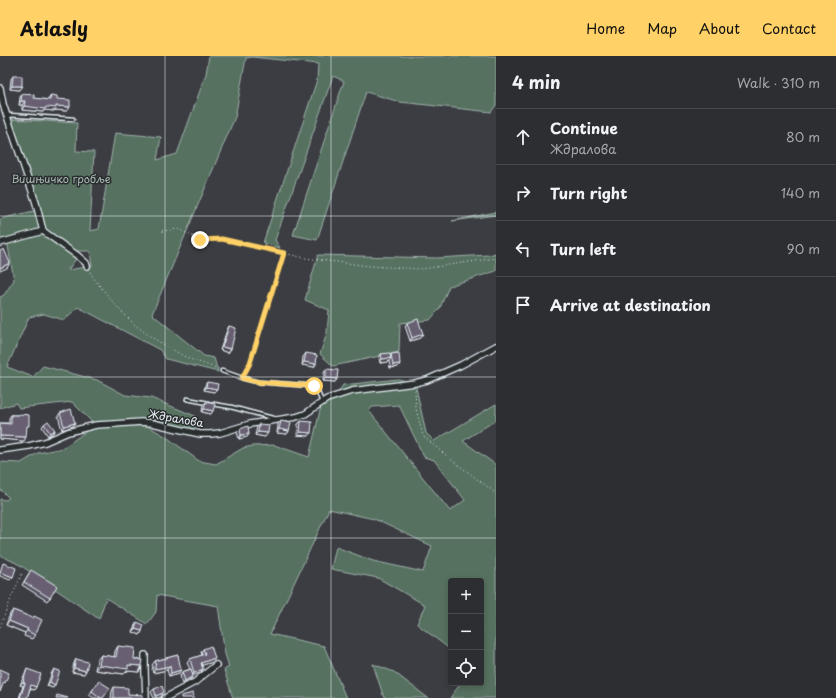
<!DOCTYPE html>
<html lang="en">
<head>
<meta charset="utf-8">
<style>
	:root { --surface:#2d2e32; --page:#393a3e; --text:#f1f3f6; --muted:#a7a8ac; --line:#484a4d; --accent:#ffd166 }
	body { margin:0; font-family:"Playpen Sans",sans-serif; background:var(--page); color:var(--text) }
	.controls { position:absolute; right:12px; bottom:12px; display:grid; overflow:hidden; border-radius:4px; box-shadow:0 2px 6px #0003 }
	.controls button { width:36px; height:36px; display:grid; place-items:center; padding:0; border:0; border-bottom:1px solid var(--line); background:var(--surface); color:var(--text); font:20px sans-serif }
	.stop { position:absolute; width:12px; height:12px; margin:-9px; border:3px solid #ffd166; border-radius:50%; background:#fff }
	.stop.end { background:#ffd166; border-color:#fff; box-shadow:0 1px 4px #0008 }
	.list { margin:0; padding:0; list-style:none }
	h2 { display:flex; justify-content:space-between; align-items:center; height:52px; margin:0; padding:0 16px; font-size:17px }
	h2 small { font-size:13px; font-weight:400; color:var(--muted) }
	.list li { display:grid; grid-template-columns:26px 1fr auto; gap:12px; align-items:center; box-sizing:border-box; height:56px; padding:0 16px; border-top:1px solid var(--line) }
	.list b { display:block; font-size:15px; white-space:nowrap }
	.list p { margin:0; font-size:13px; white-space:nowrap; color:var(--muted) }
	.list em { font-size:13px; font-style:normal; color:var(--muted) }
	.icon { flex:none; width:22px; height:22px; fill:none; stroke:currentColor; stroke-width:2; stroke-linecap:round; stroke-linejoin:round }
	.map { position:relative; flex:none; width:496px; height:642px; overflow:hidden }
	header { display:flex; align-items:center; gap:24px; box-sizing:border-box; height:56px; padding:0 20px; background:var(--accent); color:#111 }
	header strong { font-size:19px }
	nav { display:flex; gap:22px; margin-inline-start:auto; font-size:14px }
	main { display:flex }
	aside { flex:1; background:var(--surface) }
	.map>svg:first-child { display:block }
	.green { fill:#56715f; stroke:#9fb1ac; fill-rule:evenodd }
	.lines { fill:none; stroke-linecap:round; stroke-linejoin:round }
	.service-casing { stroke:#e8f1f8; stroke-width:5.5 }
	.minor-casing { stroke:#e8f1f8; stroke-width:8 }
	.path { stroke:#e8f1f8; stroke-width:1; stroke-dasharray:1 3; stroke-linecap:butt }
	.service { stroke:#2a2d2e; stroke-width:2.5 }
	.minor { stroke:#2a2d2e; stroke-width:5.5 }
	.wall { fill:#595362; stroke:#e8f1f8 }
	.shaded-wall { fill:#484450; stroke:#e8f1f8 }
	.building { fill:#676172; stroke:#e8f1f8 }
	.route { stroke:#ffd166; stroke-width:5 }
	.grid { fill:none; stroke:#e8f1f8; stroke-width:1; stroke-opacity:0.55 }
	.labels { text-anchor:middle; dominant-baseline:central; stroke-width:3; stroke-linejoin:round; paint-order:stroke }
	.park-label { font-size:11px; fill:#a6b7b3; stroke:#2a2d2e }
	.street-label { font-size:11px; fill:#e8f1f8; stroke:#2a2d2e }
</style>
</head>
<body>
<header>
<strong>Atlasly</strong>
<nav><a>Home</a><a>Map</a><a>About</a><a>Contact</a></nav>
</header>
<main>
<div class="map">
<svg width="496" height="642" viewBox="0 0 496 642">
	<rect width="100%" height="100%" fill="#3c3d42"/>
	<filter id="ink" filterUnits="userSpaceOnUse"><feTurbulence type="fractalNoise" baseFrequency=".025" numOctaves="2"/><feDisplacementMap in="SourceGraphic" scale="8" xChannelSelector="R" yChannelSelector="G"/><feConvolveMatrix kernelMatrix="1 2 1 2 8 2 1 2 1" color-interpolation-filters="sRGB"/></filter>
	<g filter="url(#ink)">
		<!-- green -->
		<g class="green">
			<path d="M209,0H496V49L491,56L400,46L366,36L317,184L293,179L344,25L333,20L275,184L280,192L263,187L317,24L318,8L252,1L246,2L235,61L152,258L204,300L214,302L218,316L166,303L160,294L78,251L64,264L44,258L29,261L7,311L33,321L43,310L97,324L125,339L151,342L195,360V377L142,367L165,380L199,405L216,408L243,392L253,390L274,389L309,401L322,346L337,339L343,329L398,323L415,327L426,377L434,385L496,348V364L463,385L496,409V642H450L461,627H481V525H451V594L417,568L425,549L378,522L331,513L336,491L373,505L423,516L432,490L374,463L329,453L270,578L324,590L346,642H233L224,614L229,611L225,598L218,550L157,539L156,556L147,568L106,542L99,563L20,509L0,499V443L6,444L9,442L2,435L0,434V406L21,407L38,397L63,392L95,369L72,346L19,352L16,347L0,352V241L4,239L14,224L7,185L0,187V163L38,154L10,63L77,67L76,95L94,96L90,175L99,173L115,77L161,81L157,104L177,98L206,18ZM73,195H90L92,210L68,214L78,200ZM399,349L424,401L434,404L465,444L450,455L369,355L372,351Z"/>
			<polygon points="496,156 496,159 452,165"/>
			<polygon points="496,197 496,215 449,230 440,252 430,264 400,267 399,296 333,310 320,298 327,277 329,254 305,244 318,199 437,202 489,199"/>
			<polygon points="373,608 394,616 428,642 384,642"/>
		</g>
		<g class="lines">
			<!-- service casing -->
			<g class="service-casing">
				<g id="service">
					<polyline points="7,59 73,63"/>
					<polyline points="222,315 242,322 258,326 314,330 316,332 322,346"/>
					<polyline points="187,343 208,347"/>
					<polyline points="213,348 231,351 276,363"/>
				</g>
			</g>
			<!-- minor casing -->
			<g class="minor-casing">
				<g id="minor">
					<polyline points="0,32 3,48 36,147 43,175 78,200 86,207 87,210"/>
					<polyline points="0,187 43,175"/>
					<polyline points="0,394 29,390 45,386 68,376 96,369 114,368 141,366 152,367 200,378 210,378 220,377 250,368 296,361 305,358 327,343 352,335 415,327 427,324 461,309 496,290"/>
					<polyline points="145,599 145,616 146,642"/>
					<polyline points="165,642 195,626 216,609"/>
				</g>
			</g>
			<!-- path -->
			<g class="path">
				<polyline points="162,175 178,173 200,184 222,183 305,202 369,210 422,213 496,202"/>
				<polyline points="90,216 95,224 117,251 134,268 151,281 187,302 219,313"/>
				<polyline points="244,318 250,307 284,198"/>
				<polyline points="415,334 416,353 423,380 449,402 492,434 496,438"/>
				<polyline points="0,571 12,540 22,518"/>
			</g>
			<!-- service -->
			<use href="#service" class="service"/>
			<!-- minor -->
			<use href="#minor" class="minor"/>
		</g>
		<!-- wall -->
		<g class="wall">
			<polygon points="13,20 19,34 10,33 11,23"/>
			<polygon points="22,38 34,42 48,44 51,39 57,43 67,55 55,54 54,55 44,54 43,56 22,54 22,49 19,49 20,41"/>
			<polygon points="407,267 420,282 410,285 405,270"/>
			<polygon points="229,270 228,297 220,294 227,274"/>
			<polygon points="306,297 316,308 314,311 302,309 303,301"/>
			<polygon points="381,298 390,299 391,298 398,311 390,312 389,305 388,306 380,307 379,302"/>
			<polygon points="326,313 337,323 335,326 323,325 324,317"/>
			<polygon points="207,326 214,336 204,334 205,329"/>
			<polygon points="206,346 211,358 202,356 203,349"/>
			<polygon points="60,357 73,370 62,374 58,360"/>
			<polygon points="19,358 26,373 24,385 0,383 0,367 9,367 9,362 11,359 19,359"/>
			<polygon points="281,365 289,375 287,378 277,377 278,368"/>
			<polygon points="301,365 309,380 297,379 298,368"/>
			<polygon points="44,368 55,374 52,378 48,380 42,371"/>
			<polygon points="259,368 265,381 255,379 257,371"/>
			<polygon points="240,373 249,378 247,381 239,383 237,376"/>
			<polygon points="29,517 50,542 47,545 22,529"/>
			<polygon points="13,554 32,562 34,560 35,579 32,583 24,580 25,577 6,569 10,558"/>
			<polygon points="137,566 142,575 140,579 133,576 135,569"/>
			<polygon points="118,590 142,610 139,616 127,615 124,618 95,614 97,604 101,599 114,601 115,595"/>
			<polygon points="203,593 213,606 202,609 203,613 201,616 193,619 191,623 182,628 180,619 182,616 190,613 187,607 190,603 202,599 201,596"/>
			<polygon points="178,599 179,617 169,620 167,614 153,617 152,613 153,611 152,609 155,605"/>
			<polygon points="76,603 84,618 72,616 74,607"/>
			<polygon points="27,613 36,631 34,634 30,633 27,642 19,642 23,630 20,629 25,617"/>
			<polygon points="54,613 55,629 53,632 47,630 52,616"/>
			<polygon points="99,625 103,642 94,642 89,639"/>
			<polygon points="114,631 128,638 143,642 111,642 112,635"/>
			<polygon points="154,633 161,641 157,642 154,642 151,636"/>
		</g>
		<!-- shaded-wall -->
		<g class="shaded-wall">
			<polygon points="12,30 22,30 19,34 10,33"/>
			<polygon points="21,45 25,45 22,49 19,49"/>
			<polygon points="24,50 56,50 70,51 67,55 55,54 54,55 44,54 43,56 22,54"/>
			<polygon points="10,207 7,212 0,215 0,212"/>
			<polygon points="423,278 420,282 410,285 412,282"/>
			<polygon points="222,291 231,293 228,297 220,294"/>
			<polygon points="391,302 388,306 380,307 382,303"/>
			<polygon points="304,306 316,308 314,311 302,309"/>
			<polygon points="400,308 398,311 390,312 393,309"/>
			<polygon points="326,322 337,323 335,326 323,325"/>
			<polygon points="206,331 217,333 214,336 204,334"/>
			<polygon points="204,353 213,355 211,358 202,356"/>
			<polygon points="75,367 73,370 62,374 64,370"/>
			<polygon points="279,373 289,375 287,378 277,377"/>
			<polygon points="55,374 52,378 48,380 50,377"/>
			<polygon points="258,376 268,377 265,381 255,379"/>
			<polygon points="300,376 311,377 309,380 297,379"/>
			<polygon points="249,378 247,381 239,383 241,379"/>
			<polygon points="0,380 26,381 24,385 0,383"/>
			<polygon points="0,516 13,521 10,524 0,520"/>
			<polygon points="9,565 28,573 25,577 6,569"/>
			<polygon points="135,573 142,575 140,579 133,576"/>
			<polygon points="215,602 213,606 199,610 201,607"/>
			<polygon points="99,609 128,609 142,610 139,616 127,615 124,618 95,614"/>
			<polygon points="170,610 167,614 153,617 155,613"/>
			<polygon points="74,612 86,615 84,618 72,616"/>
			<polygon points="203,613 201,616 192,620 194,617"/>
			<polygon points="181,614 179,617 169,620 171,617"/>
			<polygon points="193,620 191,623 182,628 185,625"/>
			<polygon points="23,626 25,627 23,630 20,629"/>
			<polygon points="50,626 55,629 53,632 47,630"/>
			<polygon points="31,629 36,631 34,634 29,632"/>
			<polygon points="163,637 161,641 157,642 155,642 156,640"/>
		</g>
		<!-- building -->
		<g class="building">
			<polygon points="13,20 22,20 22,30 12,30"/>
			<polygon points="22,38 34,39 34,42 50,44 51,39 57,40 57,43 70,44 70,51 56,50 56,52 46,51 45,53 24,50 25,45 21,45"/>
			<polygon points="4,193 10,207 0,212 0,195"/>
			<polygon points="418,263 423,278 412,282 407,267"/>
			<polygon points="229,270 236,272 231,293 222,291"/>
			<polygon points="306,297 317,299 316,308 304,306"/>
			<polygon points="390,297 391,302 382,303 381,298"/>
			<polygon points="399,297 400,308 393,309 391,298"/>
			<polygon points="326,313 338,314 337,323 326,322"/>
			<polygon points="207,326 218,328 217,333 206,331"/>
			<polygon points="206,346 215,348 213,355 204,353"/>
			<polygon points="71,353 75,367 64,370 60,357"/>
			<polygon points="19,358 29,359 29,370 27,370 26,381 0,380 0,367 11,368 11,359 19,359"/>
			<polygon points="48,365 55,374 50,377 44,368"/>
			<polygon points="281,365 291,367 289,375 279,373"/>
			<polygon points="301,365 312,366 311,377 300,376"/>
			<polygon points="259,368 269,369 268,377 258,376"/>
			<polygon points="248,370 249,378 241,379 240,373"/>
			<polygon points="3,507 16,512 13,521 0,516"/>
			<polygon points="31,514 57,530 50,542 24,526"/>
			<polygon points="13,554 33,562 34,560 42,564 35,579 27,575 28,573 9,565"/>
			<polygon points="137,566 144,569 142,575 135,573"/>
			<polygon points="118,590 135,592 134,603 143,604 142,610 128,609 128,613 99,609 101,599 116,601"/>
			<polygon points="211,590 215,602 201,607 203,613 194,617 190,603 205,598 203,593"/>
			<polygon points="178,599 181,614 171,617 170,610 155,613 155,609 156,608 155,605"/>
			<polygon points="76,603 88,606 86,615 74,612"/>
			<polygon points="0,613 9,617 5,627 4,626 0,636"/>
			<polygon points="27,613 41,618 36,631 31,629 27,642 20,642 25,627 23,626"/>
			<polygon points="54,613 60,615 55,629 50,626"/>
			<polygon points="191,613 193,620 185,625 182,616"/>
			<polygon points="99,625 110,632 103,642 101,642 92,635"/>
			<polygon points="162,630 164,636 163,637 156,640 154,633"/>
			<polygon points="114,631 128,632 128,638 143,639 143,642 114,642"/>
			<polygon points="193,637 194,642 181,642 181,640"/>
			<polygon points="57,639 68,642 56,642"/>
		</g>
	</g>
	<g class="lines" filter="url(#ink)">
		<!-- route -->
		<polyline class="route" points="200,184 222,183 284,197 250,307 242,322 258,326 314,330"/>
	</g>
	<!-- grid -->
	<path class="grid" d="M165,0V642M331,0V642M0,160H496M0,321H496M0,482H496"/>
	<g class="labels">
		<!-- park labels -->
		<g class="park-label">
			<text x="61" y="122">Вишњичко гробље</text>
		</g>
		<!-- street labels -->
		<g class="street-label">
			<text transform="translate(176 362) rotate(10)">Ждралова</text>
		</g>
	</g>
</svg>
<div class="controls">
<button>+</button>
<button>−</button>
<button><svg class="icon" aria-label="locate" viewBox="0 0 24 24"><circle cx="12" cy="12" r="6"/><path d="M12 2v4M12 18v4M2 12h4M18 12h4"/></svg></button>
</div>
<div class="stop" style="left:314px;top:330px"></div>
<div class="stop end" style="left:200px;top:184px"></div>
</div>
<aside>
<h2>4 min<small>Walk · 310 m</small></h2>
<ul class="list">
<li><svg class="icon" aria-label="ahead" viewBox="0 0 24 24"><path d="M12 20V5M6 11l6-6 6 6"/></svg><div><b>Continue</b><p>Ждралова</p></div><em>80 m</em></li>
<li><svg class="icon" aria-label="right" viewBox="0 0 24 24"><path d="M7 20v-9h11M14 6l5 5-5 5"/></svg><div><b>Turn right</b></div><em>140 m</em></li>
<li><svg class="icon" aria-label="left" viewBox="0 0 24 24"><path d="M17 20v-9H6M10 6l-5 5 5 5"/></svg><div><b>Turn left</b></div><em>90 m</em></li>
<li><svg class="icon" aria-label="arrive" viewBox="0 0 24 24"><path d="M6 21V4h12l-3 4 3 4H6"/></svg><div><b>Arrive at destination</b></div></li>
</ul>
</aside>
</main>
</body>
</html>
